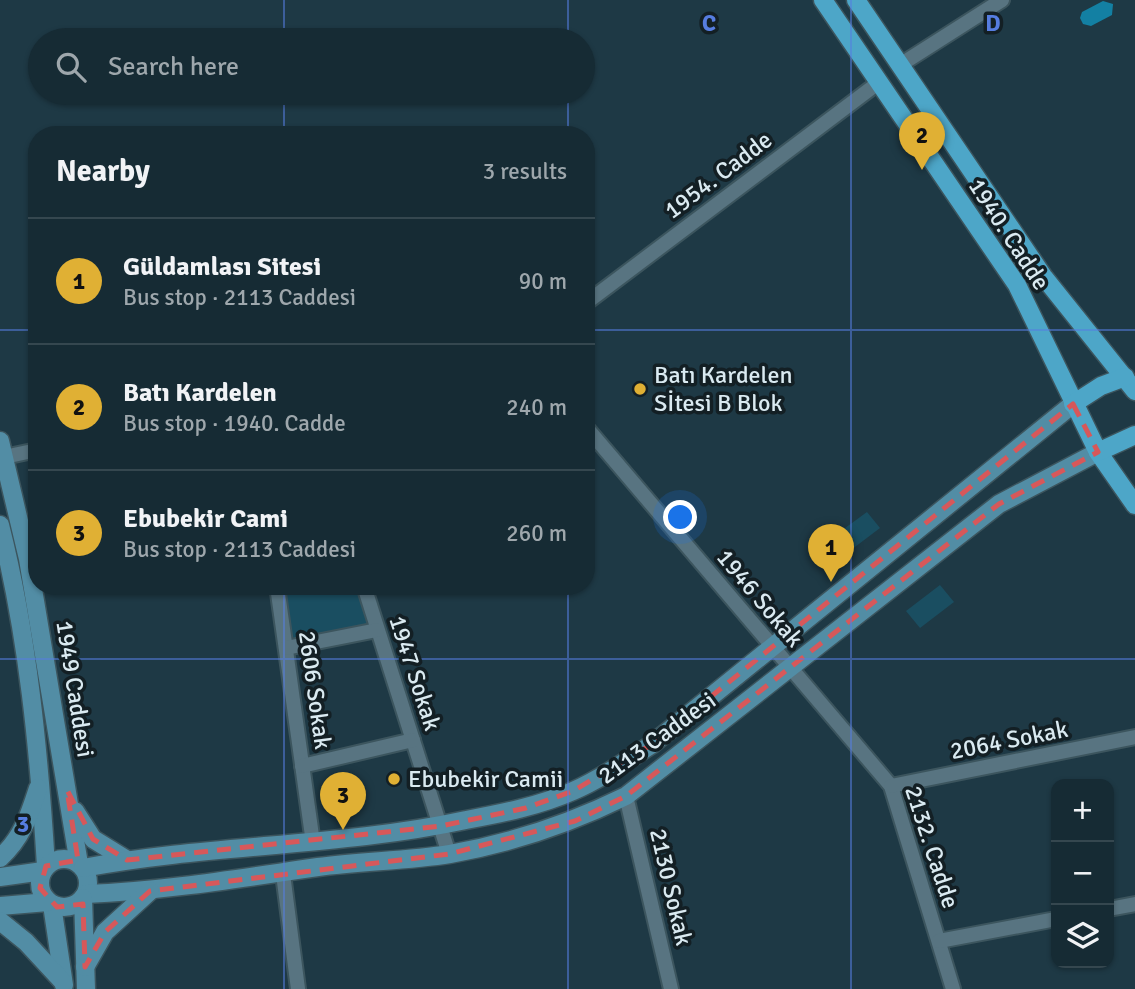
<!DOCTYPE html>
<html lang="en">
<head>
<meta charset="utf-8">
<style>
	:root { --surface:#162b34; --page:#1f333c; --text:#f1f3f6; --muted:#9ea7ac; --line:#35474f; --accent:#e0b034 }
	body { margin:0; font-family:Signika,sans-serif; background:var(--page); color:var(--text) }
	.controls { position:absolute; right:21px; bottom:21px; display:grid; overflow:hidden; border-radius:14px; box-shadow:0 2px 5px #0004 }
	.controls button { width:63px; height:63px; display:grid; place-items:center; padding:0; border:0; border-bottom:2px solid var(--line); background:var(--surface); color:var(--text); font:35px sans-serif }
	.you { position:absolute; left:681px; top:518px; width:24px; height:24px; margin:-18px; border:5px solid #fff; border-radius:50%; background:#1a73e8; box-shadow:0 0 0 10px #1a73e833 }
	.badge { display:grid; place-items:center; width:46px; height:46px; border-radius:50%; background:var(--accent); color:#111; font-size:23px; font-weight:700 }
	.pin { position:absolute; translate:-50% -58px; filter:drop-shadow(0 2px 4px #0008) }
	.pin::after { content:''; position:absolute; top:37px; width:24px; height:21px; background:inherit; clip-path:polygon(0 0,100% 0,50% 100%) }
	.list { margin:0; padding:0; list-style:none }
	h2 { display:flex; justify-content:space-between; align-items:center; height:91px; margin:0; padding:0 28px; font-size:30px }
	h2 small { font-size:23px; font-weight:400; color:var(--muted) }
	.list li { display:grid; grid-template-columns:46px 1fr auto; gap:21px; align-items:center; box-sizing:border-box; height:126px; padding:0 28px; border-top:2px solid var(--line) }
	.list b { display:block; font-size:26px; white-space:nowrap }
	.list p { margin:0; font-size:23px; white-space:nowrap; color:var(--muted) }
	.list em { font-size:23px; font-style:normal; color:var(--muted) }
	.icon { flex:none; width:38px; height:38px; fill:none; stroke:currentColor; stroke-width:2; stroke-linecap:round; stroke-linejoin:round }
	.map { position:relative; flex:none; width:1135px; height:989px; overflow:hidden }
	.search { position:absolute; background:var(--surface); box-shadow:0 2px 5px #0004; left:28px; top:28px; width:567px; height:77px; display:flex; align-items:center; gap:18px; box-sizing:border-box; padding:0 24px; border-radius:38px; color:var(--muted); font-size:26px }
	.panel { position:absolute; background:var(--surface); box-shadow:0 2px 5px #0004; left:28px; top:126px; width:567px; height:469px; border-radius:28px }
	.map>svg:first-child { display:block }
	.green { fill:#1a4e61 }
	.water { fill:#1380a3 }
	.lines { fill:none; stroke-linecap:round; stroke-linejoin:round }
	.street-casing { stroke:#3c555e; stroke-width:18 }
	.secondary-casing { stroke:#3c555e; stroke-width:21 }
	.primary-casing { stroke:#3c555e; stroke-width:21 }
	.street { stroke:#587481; stroke-width:14 }
	.secondary { stroke:#528da5; stroke-width:18 }
	.primary { stroke:#4da6c8; stroke-width:18 }
	.marked { fill:none; stroke:#d7585a; stroke-width:5; stroke-dasharray:14 9; stroke-linejoin:round }
	.grid { fill:none; stroke:#567de0; stroke-width:2; stroke-opacity:0.55 }
	.poi-dot { fill:#e0b034; stroke:#131f24; stroke-width:2.5 }
	.labels { text-anchor:middle; dominant-baseline:central; stroke-width:7; stroke-linejoin:round; paint-order:stroke }
	.street-label { font-size:24px; fill:#daeaf1; stroke:#131f24 }
	.poi-label { font-size:24px; fill:#daeaf1; stroke:#131f24; text-anchor:start }
	.grid-label { font-size:23px; text-anchor:middle; font-weight:bold; fill:#567de0; stroke:#131f24; stroke-width:7; stroke-linejoin:round; paint-order:stroke }
</style>
</head>
<body>
<div class="map">
<svg width="1135" height="989" viewBox="0 0 1135 989">
	<rect width="100%" height="100%" fill="#1e3945"/>
	<!-- green -->
	<g class="green">
		<polygon points="867,512 880,528 843,556 830,539"/>
		<polygon points="940,585 954,602 920,628 906,611"/>
		<polygon points="285,586 359,586 371,625 292,641"/>
	</g>
	<!-- water -->
	<polygon class="water" points="1103,1 1113,4 1112,15 1091,26 1083,24 1080,18 1082,12"/>
	<g class="lines">
		<!-- street casing -->
		<g class="street-casing">
			<g id="street">
				<polyline points="900,65 1002,0"/>
				<polyline points="586,303 878,83"/>
				<polyline points="586,427 891,786 953,989"/>
				<polyline points="0,458 37,450"/>
				<polyline points="277,586 313,843"/>
				<polyline points="364,586 449,854"/>
				<polyline points="286,648 377,630"/>
				<polyline points="302,766 413,740"/>
				<polyline points="891,786 1135,737"/>
				<polyline points="626,796 671,989"/>
				<polyline points="283,874 298,989"/>
				<polyline points="1109,909 1135,904"/>
				<polyline points="939,941 1056,919"/>
			</g>
		</g>
		<!-- secondary casing -->
		<g class="secondary-casing">
			<g id="secondary">
				<polyline points="0,441 28,559 79,864"/>
				<path d="M0,525C28,636 39,752 46,866"/>
				<polyline points="75,811 93,839 127,860"/>
				<path d="M0,858C22,838 29,816 38,788"/>
				<circle cx="64" cy="883" r="24"/>
				<path d="M83,868C210,844 340,847 466,820C503,813 539,806 573,791C601,779 626,761 651,745L1073,404"/>
				<polyline points="0,877 43,871"/>
				<path d="M86,894C164,891 241,878 318,867C361,861 406,861 450,854C512,843 569,824 626,796L999,504L1098,452"/>
				<polyline points="83,898 86,989"/>
				<polyline points="52,905 64,985"/>
				<polyline points="0,906 48,902"/>
				<polyline points="0,921 26,942 63,982"/>
				<polyline points="85,967 105,932 150,891"/>
			</g>
		</g>
		<!-- primary casing -->
		<g class="primary-casing">
			<g id="primary">
				<polyline points="823,0 1017,285 1098,452 1135,505"/>
				<polyline points="856,0 1043,276 1135,391"/>
				<polyline points="1073,404 1101,386 1125,377"/>
				<polyline points="1098,452 1135,435"/>
			</g>
		</g>
		<!-- street -->
		<use href="#street" class="street"/>
		<!-- secondary -->
		<use href="#secondary" class="secondary"/>
		<!-- primary -->
		<use href="#primary" class="primary"/>
	</g>
	<!-- marked area -->
	<path class="marked" d="M1073,404L1098,452L999,504L626,796L575,821L449,854L150,891L105,932L85,967L83,904L57,907L40,888L46,866L78,860L67,790L93,839L127,860L441,826L526,808L573,791L651,745Z"/>
	<!-- grid -->
	<path class="grid" d="M284,0V40M568,0V40M851,0V989M284,93V135M568,93V135M0,330H37M586,330H1135M284,586V989M568,586V989M0,659H1135"/>
	<!-- markers -->
	<g class="poi-dot">
		<circle cx="640" cy="389" r="7"/>
		<circle cx="394" cy="779" r="7"/>
	</g>
	<g class="labels">
		<!-- street labels -->
		<g class="street-label">
			<text transform="translate(718 175) rotate(-37)">1954. Cadde</text>
			<text transform="translate(1009 234) rotate(57)">1940. Cadde</text>
			<text transform="translate(760 598) rotate(50)">1946 Sokak</text>
			<text transform="translate(415 673) rotate(72)">1947 Sokak</text>
			<text transform="translate(75 689) rotate(81)">1949 Caddesi</text>
			<text transform="translate(315 690) rotate(82)">2606 Sokak</text>
			<text transform="translate(657 738) rotate(-36)">2113 Caddesi</text>
			<text transform="translate(1009 740) rotate(-11)">2064 Sokak</text>
			<text transform="translate(932 847) rotate(72)">2132. Cadde</text>
			<text transform="translate(671 887) rotate(77)">2130 Sokak</text>
		</g>
		<!-- poi labels -->
		<g class="poi-label">
			<text x="654" y="375">Batı Kardelen<tspan x="654" dy="28">Sİtesi B Blok</tspan></text>
			<text x="408" y="779">Ebubekir Camii</text>
		</g>
	</g>
	<g class="grid-label">
		<text x="709" y="31">C</text>
		<text x="993" y="31">D</text>
		<text x="23" y="832">3</text>
	</g>
</svg>
<div class="controls">
<button>+</button>
<button>−</button>
<button><svg class="icon" aria-label="layers" viewBox="0 0 24 24"><path d="M12 4l9 5-9 5-9-5zM3 14l9 5 9-5"/></svg></button>
</div>
<div class="you"></div>
<div class="pin badge" style="left:831px;top:582px">1</div>
<div class="pin badge" style="left:922px;top:170px">2</div>
<div class="pin badge" style="left:343px;top:830px">3</div>
<div class="search"><svg class="icon" aria-label="search" viewBox="0 0 24 24"><circle cx="10" cy="10" r="6"/><path d="M15 15l6 6"/></svg>Search here</div>
<section class="panel">
<h2>Nearby<small>3 results</small></h2>
<ul class="list">
<li><span class="badge">1</span><div><b>Güldamlası Sitesi</b><p>Bus stop · 2113 Caddesi</p></div><em>90 m</em></li>
<li><span class="badge">2</span><div><b>Batı Kardelen</b><p>Bus stop · 1940. Cadde</p></div><em>240 m</em></li>
<li><span class="badge">3</span><div><b>Ebubekir Cami</b><p>Bus stop · 2113 Caddesi</p></div><em>260 m</em></li>
</ul>
</section>
</div>
</body>
</html>
